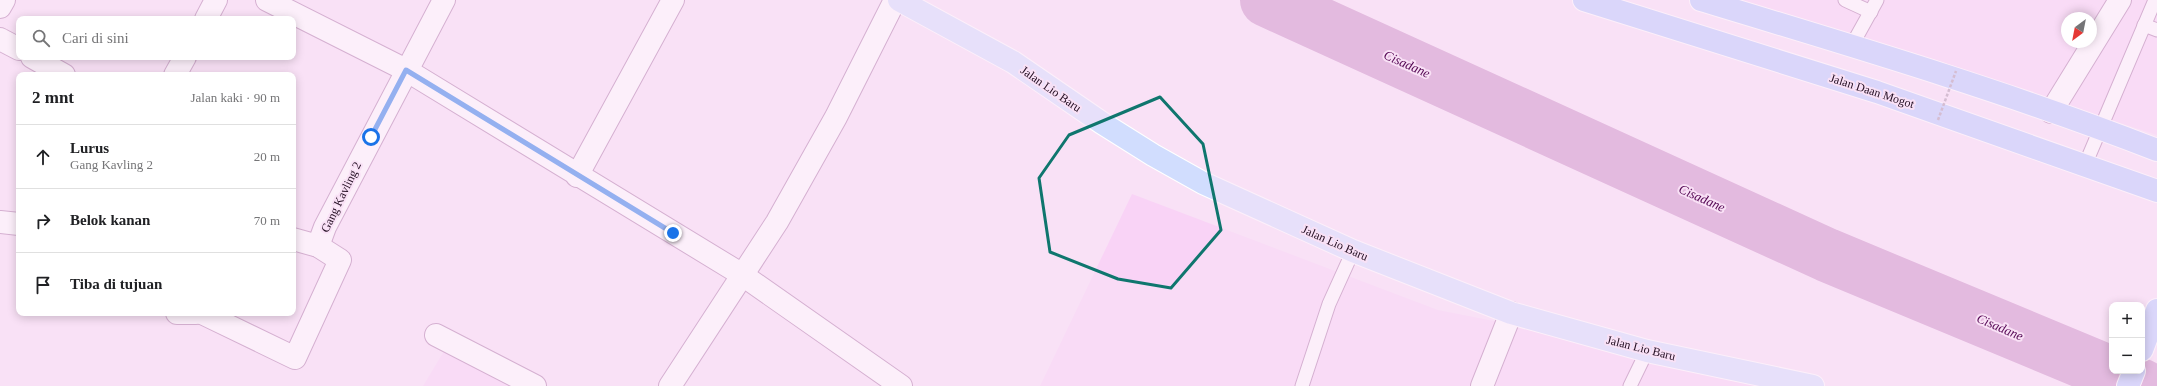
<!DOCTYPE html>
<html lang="id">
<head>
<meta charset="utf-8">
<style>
	:root { --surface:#fff; --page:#f6f6f6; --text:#202124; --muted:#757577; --line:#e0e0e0 }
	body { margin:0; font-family:"Times New Roman",serif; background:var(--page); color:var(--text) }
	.controls { position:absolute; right:12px; bottom:12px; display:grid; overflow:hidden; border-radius:8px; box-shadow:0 2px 10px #0003 }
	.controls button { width:36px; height:36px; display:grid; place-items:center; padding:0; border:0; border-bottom:1px solid var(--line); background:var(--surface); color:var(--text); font:20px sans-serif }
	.compass { position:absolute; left:2061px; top:12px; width:36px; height:36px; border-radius:50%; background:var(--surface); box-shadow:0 2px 10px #0003; rotate:212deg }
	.stop { position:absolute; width:12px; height:12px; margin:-9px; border:3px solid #1a73e8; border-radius:50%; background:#fff }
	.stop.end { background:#1a73e8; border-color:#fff; box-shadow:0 1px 4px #0008 }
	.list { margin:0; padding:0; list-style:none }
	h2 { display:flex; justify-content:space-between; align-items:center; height:52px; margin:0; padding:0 16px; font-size:17px }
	h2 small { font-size:13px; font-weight:400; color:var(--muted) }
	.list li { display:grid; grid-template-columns:26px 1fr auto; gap:12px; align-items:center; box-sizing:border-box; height:64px; padding:0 16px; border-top:1px solid var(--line) }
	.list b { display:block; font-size:15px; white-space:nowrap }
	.list p { margin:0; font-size:13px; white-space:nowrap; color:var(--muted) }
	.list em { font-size:13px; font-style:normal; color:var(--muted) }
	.icon { flex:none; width:22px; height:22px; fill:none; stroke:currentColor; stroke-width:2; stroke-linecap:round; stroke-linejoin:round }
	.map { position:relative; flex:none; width:2157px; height:386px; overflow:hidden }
	.search { position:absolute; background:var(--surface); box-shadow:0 2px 10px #0003; left:16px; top:16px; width:280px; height:44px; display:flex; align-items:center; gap:10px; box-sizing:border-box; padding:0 14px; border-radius:8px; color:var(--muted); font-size:15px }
	.panel { position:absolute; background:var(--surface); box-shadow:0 2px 10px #0003; left:16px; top:72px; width:280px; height:244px; border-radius:8px }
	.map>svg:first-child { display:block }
	.built { fill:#f9d3f6; fill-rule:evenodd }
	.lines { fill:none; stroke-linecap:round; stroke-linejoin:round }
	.river { stroke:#c789c3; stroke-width:54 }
	.lane-casing { stroke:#a974a5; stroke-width:15 }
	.street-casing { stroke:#a974a5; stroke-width:24 }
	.primary-casing { stroke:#fff; stroke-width:24 }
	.highway-casing { stroke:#fff; stroke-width:24 }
	.lane { stroke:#fff; stroke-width:13 }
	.street { stroke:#fff; stroke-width:22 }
	.primary { stroke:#d1ddfe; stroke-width:22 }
	.highway { stroke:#b3c7fe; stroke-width:22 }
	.path-bridge { stroke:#a891a6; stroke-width:2.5; stroke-dasharray:3 2; stroke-linecap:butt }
	.route { stroke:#1a73e8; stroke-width:5 }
	.marked { fill:none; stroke:#0f766e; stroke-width:3; stroke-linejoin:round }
	.labels { text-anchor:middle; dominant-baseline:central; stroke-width:4; stroke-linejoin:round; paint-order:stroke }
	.street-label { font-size:12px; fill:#230e22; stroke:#f9e1f6 }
	.water-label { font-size:13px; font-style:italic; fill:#540653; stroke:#f9e1f6 }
</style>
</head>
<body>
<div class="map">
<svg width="2157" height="386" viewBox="0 0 2157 386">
	<rect width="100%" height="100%" fill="#f9e1f6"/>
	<!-- built -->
	<g class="built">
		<path d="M1742,0H2157V135ZM2067,18H2091V42H2067Z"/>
		<polygon points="1132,194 1438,310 1824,386 1040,386"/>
		<polygon points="444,351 511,386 423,386"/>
	</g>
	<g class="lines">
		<!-- river -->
		<polyline class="river" points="1267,0 1827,255 2142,386"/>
		<!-- lane casing -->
		<g class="lane-casing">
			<g id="lane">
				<polyline points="1845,0 1871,12"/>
				<polyline points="2144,25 2157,30"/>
				<polyline points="1852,45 1877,0"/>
				<polyline points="2085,165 2155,0"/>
				<polyline points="1302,386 1329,304 1353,251"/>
				<polyline points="1630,386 1647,351"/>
			</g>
		</g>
		<!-- street casing -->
		<g class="street-casing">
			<g id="street">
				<polyline points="267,0 406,70 741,274 901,386"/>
				<polyline points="0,7 4,0"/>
				<polyline points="206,19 216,0"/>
				<polyline points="0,39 19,49"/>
				<polyline points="32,57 64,75"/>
				<polyline points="175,75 185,57"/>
				<polyline points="2051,112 2120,0"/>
				<polyline points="577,176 673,0"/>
				<polyline points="0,222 19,224"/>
				<polyline points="318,246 325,227 444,0"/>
				<polyline points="177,313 196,313"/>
				<polyline points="202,313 295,358 340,260 318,246 293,239"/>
				<polyline points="436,335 535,386"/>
				<polyline points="670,386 777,222 836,117 895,0"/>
				<polyline points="1482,386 1511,313"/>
			</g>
		</g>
		<!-- primary casing -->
		<g class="primary-casing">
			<polyline id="primary" points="899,0 1013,62 1102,123 1153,155 1203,183 1353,251 1511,313 1647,351 1813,386"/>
		</g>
		<!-- highway casing -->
		<g class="highway-casing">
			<g id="highway">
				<polyline points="1584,0 1877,92 2157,191"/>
				<path d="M1701,0C1853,46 2008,92 2157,150"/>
				<polyline points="2142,350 2157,310"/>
				<polyline points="2128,386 2134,371"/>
			</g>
		</g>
		<!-- lane -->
		<use href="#lane" class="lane"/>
		<!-- street -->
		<use href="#street" class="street"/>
		<!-- primary -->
		<use href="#primary" class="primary"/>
		<!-- highway -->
		<use href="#highway" class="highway"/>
		<!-- path-bridge -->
		<polyline class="path-bridge" points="1938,120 1956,71"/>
	</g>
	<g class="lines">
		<!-- route -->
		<polyline class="route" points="371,137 406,70 673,233"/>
	</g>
	<!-- marked area -->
	<path d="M0 0H2157V386H0ZM1160,97L1203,144L1221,230L1171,288L1118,279L1050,252L1039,178L1069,135Z" fill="#f9e1f6" fill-opacity=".55" fill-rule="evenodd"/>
	<path class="marked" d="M1160,97L1203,144L1221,230L1171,288L1118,279L1050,252L1039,178L1069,135Z"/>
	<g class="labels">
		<!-- street labels -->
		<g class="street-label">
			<text transform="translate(1051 89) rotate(35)">Jalan Lio Baru</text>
			<text transform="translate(1872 91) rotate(18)">Jalan Daan Mogot</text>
			<text transform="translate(341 197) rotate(-64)">Gang Kavling 2</text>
			<text transform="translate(1335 243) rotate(24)">Jalan Lio Baru</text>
			<text transform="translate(1641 348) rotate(14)">Jalan Lio Baru</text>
		</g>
		<!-- water labels -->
		<g class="water-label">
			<text transform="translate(1407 64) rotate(24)">Cisadane</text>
			<text transform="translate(1702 198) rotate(24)">Cisadane</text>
			<text transform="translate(2000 327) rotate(23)">Cisadane</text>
		</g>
	</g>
</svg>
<div class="controls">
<button>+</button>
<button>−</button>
</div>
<svg class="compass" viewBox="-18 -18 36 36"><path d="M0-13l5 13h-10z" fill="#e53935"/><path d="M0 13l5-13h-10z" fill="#757577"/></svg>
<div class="stop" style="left:371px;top:137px"></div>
<div class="stop end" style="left:673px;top:233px"></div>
<div class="search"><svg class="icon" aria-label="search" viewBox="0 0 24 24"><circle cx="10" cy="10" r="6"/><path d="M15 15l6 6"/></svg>Cari di sini</div>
<section class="panel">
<h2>2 mnt<small>Jalan kaki · 90 m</small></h2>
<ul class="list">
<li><svg class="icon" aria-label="ahead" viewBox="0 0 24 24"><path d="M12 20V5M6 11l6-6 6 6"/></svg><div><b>Lurus</b><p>Gang Kavling 2</p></div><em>20 m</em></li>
<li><svg class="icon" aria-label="right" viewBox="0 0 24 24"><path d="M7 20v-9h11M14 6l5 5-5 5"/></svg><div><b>Belok kanan</b></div><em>70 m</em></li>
<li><svg class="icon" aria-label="arrive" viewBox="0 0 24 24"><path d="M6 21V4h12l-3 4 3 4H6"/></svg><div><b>Tiba di tujuan</b></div></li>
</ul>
</section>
</div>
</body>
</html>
